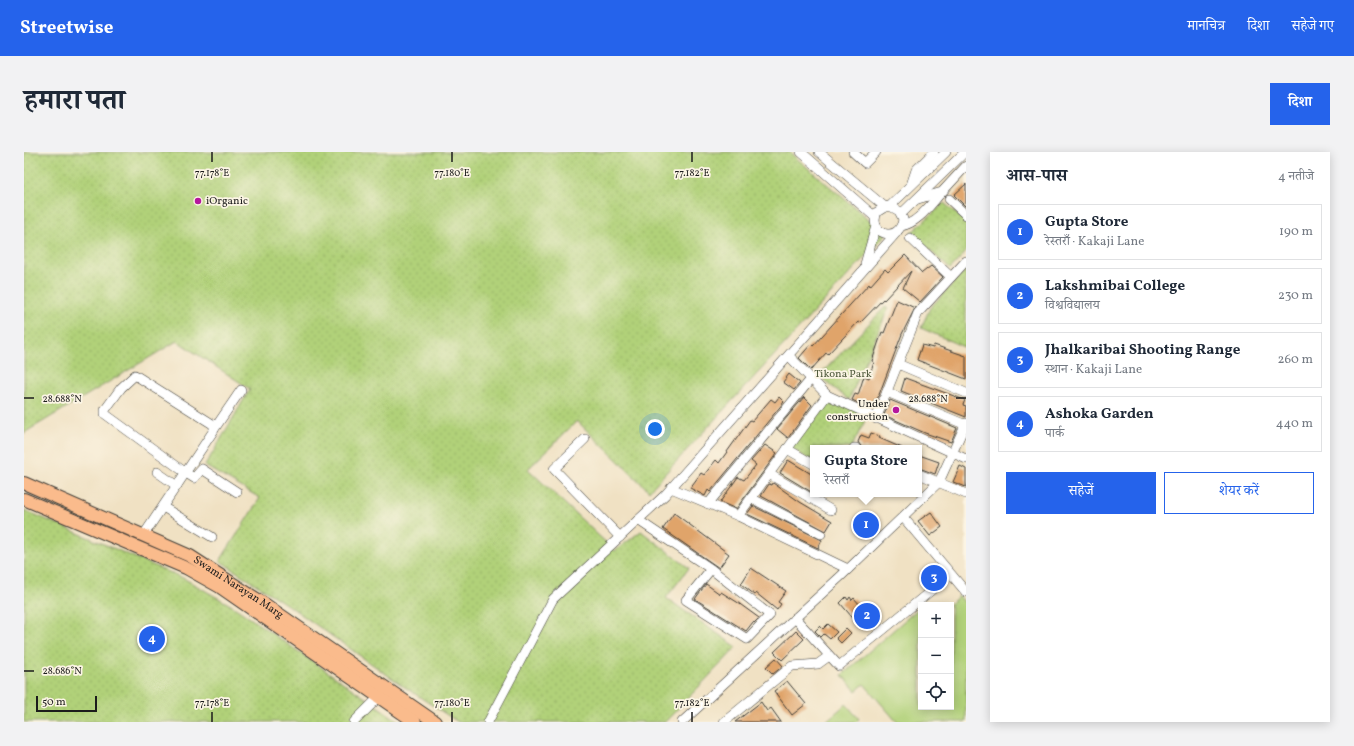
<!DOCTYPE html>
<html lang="hi">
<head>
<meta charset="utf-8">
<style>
	:root { --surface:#fff; --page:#f2f2f3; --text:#1f2937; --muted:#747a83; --line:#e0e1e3; --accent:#2563eb }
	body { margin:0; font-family:Vollkorn,"Noto Serif Devanagari",serif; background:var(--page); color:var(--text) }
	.controls { position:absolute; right:12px; bottom:12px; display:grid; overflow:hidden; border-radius:0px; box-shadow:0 2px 10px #0003 }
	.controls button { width:36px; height:36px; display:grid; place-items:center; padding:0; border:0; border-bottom:1px solid var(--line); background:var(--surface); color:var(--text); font:20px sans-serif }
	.scale { position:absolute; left:12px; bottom:10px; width:61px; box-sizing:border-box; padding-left:4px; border:2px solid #1c1c1c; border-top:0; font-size:11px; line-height:14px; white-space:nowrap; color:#1c1c1c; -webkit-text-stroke:3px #fcf5e5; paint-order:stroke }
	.you { position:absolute; left:631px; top:277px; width:14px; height:14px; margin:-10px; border:3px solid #fff; border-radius:50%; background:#1a73e8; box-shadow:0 0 0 6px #1a73e833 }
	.badge { display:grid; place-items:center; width:26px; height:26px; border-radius:50%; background:var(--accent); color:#fff; font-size:13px; font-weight:700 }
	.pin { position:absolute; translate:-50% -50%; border:2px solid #fff; box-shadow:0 1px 4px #0006 }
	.popup { position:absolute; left:786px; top:293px; width:112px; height:52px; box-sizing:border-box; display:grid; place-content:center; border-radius:0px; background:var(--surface); filter:drop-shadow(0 1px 3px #0005); font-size:13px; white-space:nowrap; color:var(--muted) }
	.popup b { font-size:15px; color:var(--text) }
	.popup::after { content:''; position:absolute; left:50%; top:100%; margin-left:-8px; border:8px solid transparent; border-top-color:var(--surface) }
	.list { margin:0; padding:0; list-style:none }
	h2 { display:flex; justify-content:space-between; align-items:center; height:52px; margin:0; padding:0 16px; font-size:17px }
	h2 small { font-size:13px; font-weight:400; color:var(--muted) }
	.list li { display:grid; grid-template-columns:26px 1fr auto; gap:12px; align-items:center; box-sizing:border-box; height:56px; margin:0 8px 8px; padding:0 8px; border:1px solid var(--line); border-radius:0px }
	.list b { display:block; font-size:15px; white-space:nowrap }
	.list p { margin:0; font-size:13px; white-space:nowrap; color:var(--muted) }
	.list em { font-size:13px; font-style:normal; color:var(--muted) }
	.actions { display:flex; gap:8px; padding:12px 16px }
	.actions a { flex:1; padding:9px 0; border:1px solid var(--accent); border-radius:0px; text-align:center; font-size:14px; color:var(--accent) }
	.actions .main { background:var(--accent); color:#fff }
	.icon { flex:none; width:22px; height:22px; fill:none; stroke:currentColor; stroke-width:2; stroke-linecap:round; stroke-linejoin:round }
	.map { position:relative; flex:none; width:942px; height:570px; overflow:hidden; border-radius:0px }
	header { display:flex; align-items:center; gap:24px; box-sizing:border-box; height:56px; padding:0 20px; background:var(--accent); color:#fff }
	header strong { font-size:19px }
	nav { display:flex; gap:22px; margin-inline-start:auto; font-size:14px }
	.intro { display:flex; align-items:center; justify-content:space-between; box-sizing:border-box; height:96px; padding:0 24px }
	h1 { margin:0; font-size:28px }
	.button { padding:10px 18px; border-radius:0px; background:var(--accent); color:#fff; font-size:14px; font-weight:700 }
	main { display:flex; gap:24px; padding:0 24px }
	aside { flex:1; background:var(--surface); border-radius:0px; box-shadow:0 2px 10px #0003 }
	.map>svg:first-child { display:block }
	.grass { fill:#b1d179; stroke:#66764a }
	.park { fill:url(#park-dots); stroke:#66764a }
	.building { fill:#e0a46a }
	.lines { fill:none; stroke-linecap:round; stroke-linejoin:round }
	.minor-casing { stroke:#3c3a35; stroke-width:10 }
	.major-casing { stroke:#3c3a35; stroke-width:14 }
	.minor { stroke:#fff; stroke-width:9 }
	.major { stroke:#fabb8c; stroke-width:12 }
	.ticks { fill:none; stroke:#1c1c1c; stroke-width:1.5 }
	.poi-dot { fill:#b5179e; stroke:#fcf5e5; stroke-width:1.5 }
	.labels { text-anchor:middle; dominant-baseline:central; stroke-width:3.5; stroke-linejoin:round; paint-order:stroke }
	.poi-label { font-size:11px; fill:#1c1c1c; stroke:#fcf5e5; text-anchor:start }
	.park-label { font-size:11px; fill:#505b3d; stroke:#fcf5e5 }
	.street-label { font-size:11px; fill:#1c1c1c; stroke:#fcf5e5 }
	.ticks-label { font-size:10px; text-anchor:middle; fill:#1c1c1c; stroke:#fcf5e5; stroke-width:3.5; stroke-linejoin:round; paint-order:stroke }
</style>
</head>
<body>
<header>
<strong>Streetwise</strong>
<nav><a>मानचित्र</a><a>दिशा</a><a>सहेजे गए</a></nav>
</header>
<div class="intro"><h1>हमारा पता</h1><a class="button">दिशा</a></div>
<main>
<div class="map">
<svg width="942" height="570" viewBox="0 0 942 570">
	<defs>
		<pattern id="park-dots" width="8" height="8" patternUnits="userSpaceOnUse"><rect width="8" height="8" fill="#b1d179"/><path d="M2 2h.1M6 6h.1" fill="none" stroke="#98b368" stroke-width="1.8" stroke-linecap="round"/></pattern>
	</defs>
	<rect width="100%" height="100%" fill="#fcf5e5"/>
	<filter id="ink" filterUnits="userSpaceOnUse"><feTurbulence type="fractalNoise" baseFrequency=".025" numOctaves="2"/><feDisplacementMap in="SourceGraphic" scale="8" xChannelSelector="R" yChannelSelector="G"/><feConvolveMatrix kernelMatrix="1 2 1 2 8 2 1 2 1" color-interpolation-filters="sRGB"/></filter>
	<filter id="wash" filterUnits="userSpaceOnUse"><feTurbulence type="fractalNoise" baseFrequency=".012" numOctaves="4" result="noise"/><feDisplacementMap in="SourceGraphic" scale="16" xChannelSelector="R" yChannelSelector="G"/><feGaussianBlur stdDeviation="0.9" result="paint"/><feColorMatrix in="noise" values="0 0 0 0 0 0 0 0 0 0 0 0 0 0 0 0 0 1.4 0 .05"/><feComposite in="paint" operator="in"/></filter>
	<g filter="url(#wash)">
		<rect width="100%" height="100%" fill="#f0e1c3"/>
		<!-- grass -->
		<g class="grass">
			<polygon points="935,444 942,452 942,570 873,570 840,532 832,539 818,523 897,454 897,555 927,555 927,453 925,453"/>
			<polygon points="822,552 835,567 832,570 801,570"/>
		</g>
		<!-- park -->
		<g class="park">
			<polygon points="0,0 765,0 862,82 625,339 553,269 504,317 591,399 617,379 665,416 642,446 713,495 641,570 434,570 379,534 271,458 196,409 236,346 181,314 226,237 153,189 0,281"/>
			<polygon points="920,51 942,70 942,100 926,117 887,81"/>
			<polygon points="942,118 942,196 897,176 906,156"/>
			<polygon points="861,155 864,157 825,248 795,224"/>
			<polygon points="806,247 844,263 827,296 789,296 789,310 765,295"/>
			<polygon points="0,358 159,426 210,455 376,570 0,570"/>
		</g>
		<g id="blocks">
			<!-- building -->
			<g class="building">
				<polygon points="942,32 942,55 930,43"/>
				<polygon points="881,103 898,121 907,114 919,125 896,150 879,136 887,119 860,148 859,147 836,171 834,170 804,202 802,201 787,218 775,206 787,192 789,194 845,132 846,134 861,117 864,120"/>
				<polygon points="873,148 891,156 878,182 853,248 851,247 847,257 828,248 831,242 834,243 840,224 845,226 850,210 848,209 858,180 860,181"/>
				<polygon points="898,193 909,196 910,193 942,204 942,227 893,208"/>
				<polygon points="765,222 776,231 770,238 759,230"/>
				<polygon points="881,226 941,248 939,253 942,254 942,265 877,239"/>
				<polygon points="755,245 760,250 686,340 684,338 681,344 666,336 677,321 680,323 692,308 695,311 726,268 728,269 747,247 751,250"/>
				<polygon points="780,245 788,253 764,286 753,277"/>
				<polygon points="866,248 933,276 927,290 901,281 860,263"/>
				<polygon points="847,281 856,284 855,286 878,296 838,296 834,290 837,283 845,286"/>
				<polygon points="741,293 753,301 712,357 696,350 714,325 720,328 732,313 727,309"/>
				<polygon points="895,303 915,310 911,322 895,316"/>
				<polygon points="764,308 789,323 789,341 756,321"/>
				<polygon points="936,314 942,317 942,335 929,330"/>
				<polygon points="749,331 776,350 808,369 802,379 737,344 745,332 748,333"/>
				<polygon points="729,354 798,388 794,396 723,362"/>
				<polygon points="907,360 918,375 906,384 894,369"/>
				<polygon points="650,361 705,402 695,416 639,377"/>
				<polygon points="907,414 921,430 915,435 911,432 907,431 899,421"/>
				<polygon points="727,416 762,439 754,450 757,452 753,458 732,441 731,443 717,432"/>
				<polygon points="682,432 696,442 697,440 713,450 735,466 730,471 729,470 722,479 671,447"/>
				<polygon points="822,445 824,448 826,445 828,448 830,446 841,459 839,461 841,463 837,466 839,468 834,472 816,451"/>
				<polygon points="804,472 813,480 806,487 800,482 797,485 791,479 796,474 799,477"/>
				<polygon points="822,476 827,481 817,491 812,486"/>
				<polygon points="772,479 780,487 758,508 750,500"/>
				<polygon points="752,506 759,514 749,522 742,515"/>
				<polygon points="763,529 782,552 768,563 750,539"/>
				<polygon points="737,550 743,559 747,556 757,570 711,570"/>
			</g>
		</g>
	</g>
	<g filter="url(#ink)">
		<use href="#blocks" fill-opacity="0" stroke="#3c3a35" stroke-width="1"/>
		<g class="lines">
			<!-- minor casing -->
			<g class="minor-casing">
				<g id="minor">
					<polyline points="777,0 851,65"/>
					<polyline points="795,0 861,55"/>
					<polyline points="829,0 841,11 852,0"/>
					<polyline points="887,33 892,18 910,0"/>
					<polyline points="894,47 918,40 942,14"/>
					<polyline points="925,47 942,63"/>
					<path d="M866,54L875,59L879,67C876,92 843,83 853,60L861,55L866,54L922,0"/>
					<polyline points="877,62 941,0"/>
					<path d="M877,74C893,72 906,53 917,41"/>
					<polyline points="886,86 927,125"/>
					<polyline points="841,112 852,74"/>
					<polyline points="765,204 803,243 942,307"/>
					<polyline points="874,212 942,241"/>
					<polyline points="863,240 942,273"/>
					<polyline points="852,267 894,161 942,109"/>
					<polyline points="191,276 217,238"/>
					<polyline points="561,287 530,317 596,385"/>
					<polyline points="830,296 832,296"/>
					<polyline points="763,297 789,312"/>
					<polyline points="133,320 153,334"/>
					<polyline points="745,322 807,358"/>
					<polyline points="895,322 942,342"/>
					<polyline points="647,336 714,364 824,417"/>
					<polyline points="727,346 797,382"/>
					<polyline points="684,352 787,227"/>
					<polyline points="139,355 188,385"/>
					<polyline points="714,364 803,243"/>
					<polyline points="879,365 942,440"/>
					<polyline points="614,368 687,417 746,463 723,487 662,448 687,417"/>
					<polyline points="119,384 190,278 190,273 111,223 97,236 81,258 81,262 162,321 170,326 178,317 213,340"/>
					<polyline points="771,466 815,514 909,437"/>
					<polyline points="330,570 355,545"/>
					<polyline points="464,570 529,447 641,343 873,80"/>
					<polyline points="658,570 817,424 915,330 942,271"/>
					<polyline points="700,570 768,514 794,512 805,504"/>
				</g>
			</g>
			<!-- major casing -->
			<g class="major-casing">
				<g id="major">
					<path id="s1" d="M0,331L166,404L242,453L411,570"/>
					<polyline points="0,347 162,416 196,435 391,570"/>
				</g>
			</g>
			<!-- minor -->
			<use href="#minor" class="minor"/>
			<!-- major -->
			<use href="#major" class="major"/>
		</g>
	</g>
	<!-- ticks -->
	<path class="ticks" d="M188,0V10M428,0V10M668,0V10M0,246H10M932,246H942M0,519H10M188,560V570M428,560V570M668,560V570"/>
	<!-- markers -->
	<g class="poi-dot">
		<circle cx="174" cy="49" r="4"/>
		<circle cx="872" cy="258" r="4"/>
	</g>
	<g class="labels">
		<!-- poi labels -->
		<g class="poi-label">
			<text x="182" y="49">iOrganic</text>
			<text x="864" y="252" text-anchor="end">Under<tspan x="864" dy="13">construction</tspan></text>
		</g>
		<!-- park labels -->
		<g class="park-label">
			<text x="819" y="222">Tikona Park</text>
		</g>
		<!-- street labels -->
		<g class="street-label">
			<text stroke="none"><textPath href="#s1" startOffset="239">Swami Narayan Marg</textPath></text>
		</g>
	</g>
	<g class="ticks-label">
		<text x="188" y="24">77.178°E</text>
		<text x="428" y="24">77.180°E</text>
		<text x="668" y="24">77.182°E</text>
		<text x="38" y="250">28.688°N</text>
		<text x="904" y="250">28.688°N</text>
		<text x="38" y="522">28.686°N</text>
		<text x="188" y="554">77.178°E</text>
		<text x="428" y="554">77.180°E</text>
		<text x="668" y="554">77.182°E</text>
	</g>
</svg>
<div class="controls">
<button>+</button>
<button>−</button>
<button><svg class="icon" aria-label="locate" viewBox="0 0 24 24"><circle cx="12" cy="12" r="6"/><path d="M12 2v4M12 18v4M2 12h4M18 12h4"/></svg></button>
</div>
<div class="scale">50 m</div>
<div class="you"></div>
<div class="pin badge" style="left:842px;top:373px">1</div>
<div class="popup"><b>Gupta Store</b>रेस्तराँ</div>
<div class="pin badge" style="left:843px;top:464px">2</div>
<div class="pin badge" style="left:910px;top:426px">3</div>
<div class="pin badge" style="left:128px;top:487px">4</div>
</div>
<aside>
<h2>आस-पास<small>4 नतीजे</small></h2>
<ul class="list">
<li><span class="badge">1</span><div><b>Gupta Store</b><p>रेस्तराँ · Kakaji Lane</p></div><em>190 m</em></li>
<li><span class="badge">2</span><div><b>Lakshmibai College</b><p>विश्वविद्यालय</p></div><em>230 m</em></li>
<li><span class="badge">3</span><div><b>Jhalkaribai Shooting Range</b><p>स्थान · Kakaji Lane</p></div><em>260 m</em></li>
<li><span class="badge">4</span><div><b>Ashoka Garden</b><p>पार्क</p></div><em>440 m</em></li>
</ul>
<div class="actions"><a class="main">सहेजें</a><a>शेयर करें</a></div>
</aside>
</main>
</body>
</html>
